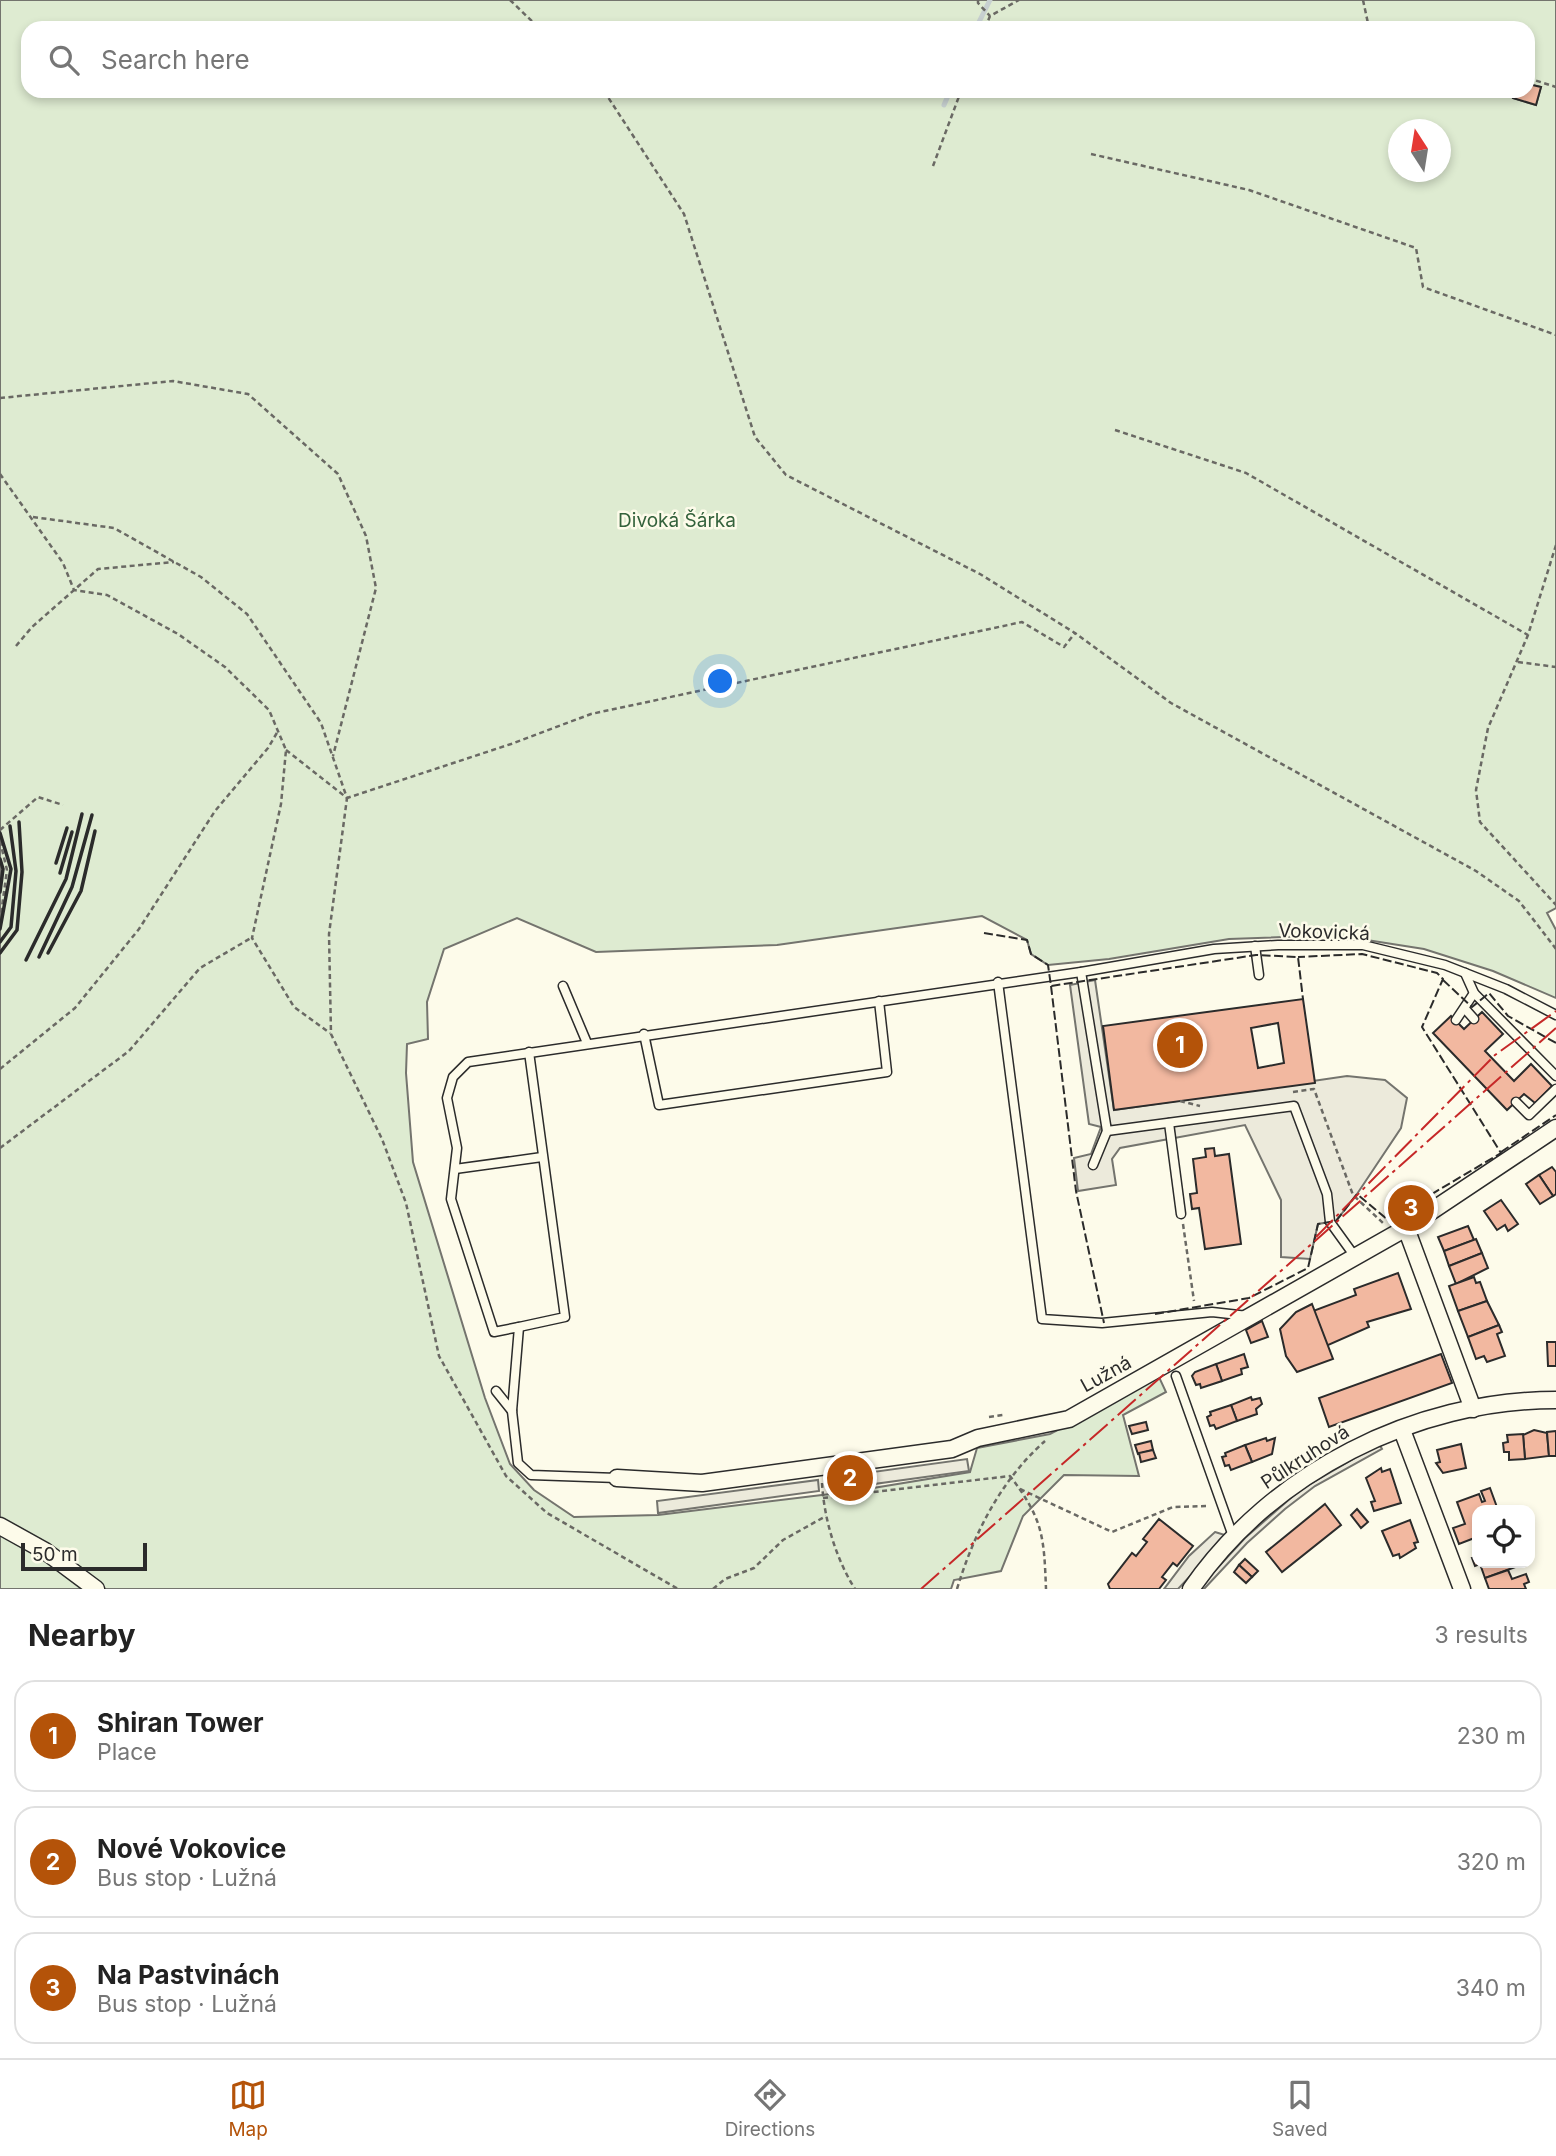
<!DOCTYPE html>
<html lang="en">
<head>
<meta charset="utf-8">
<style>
	:root { --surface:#fff; --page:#f2f2f2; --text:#222; --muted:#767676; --line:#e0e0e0; --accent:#b45309 }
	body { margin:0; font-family:Inter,sans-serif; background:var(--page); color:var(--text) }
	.controls { position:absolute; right:21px; bottom:21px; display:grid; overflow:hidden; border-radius:14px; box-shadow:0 4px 10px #0003 }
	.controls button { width:63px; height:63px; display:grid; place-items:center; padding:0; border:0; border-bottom:2px solid var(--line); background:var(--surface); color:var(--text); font:35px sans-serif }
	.compass { position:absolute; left:1388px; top:119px; width:63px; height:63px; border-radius:50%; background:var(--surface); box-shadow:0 4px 10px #0003; rotate:348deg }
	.scale { position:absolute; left:21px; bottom:18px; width:126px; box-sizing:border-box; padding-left:7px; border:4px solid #2b2b2b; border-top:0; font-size:19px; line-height:24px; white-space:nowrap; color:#2b2b2b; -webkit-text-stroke:5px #fdfbea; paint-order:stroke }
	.you { position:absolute; left:721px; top:682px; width:24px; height:24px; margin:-18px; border:5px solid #fff; border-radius:50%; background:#1a73e8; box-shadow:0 0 0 10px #1a73e833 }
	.badge { display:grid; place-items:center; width:46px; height:46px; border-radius:50%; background:var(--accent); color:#fff; font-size:23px; font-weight:700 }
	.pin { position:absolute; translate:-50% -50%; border:4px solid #fff; box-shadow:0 2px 7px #0006 }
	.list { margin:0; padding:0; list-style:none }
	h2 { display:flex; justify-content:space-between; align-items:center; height:91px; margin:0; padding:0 28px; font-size:30px }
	h2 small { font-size:23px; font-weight:400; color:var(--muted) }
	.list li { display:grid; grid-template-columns:46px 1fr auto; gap:21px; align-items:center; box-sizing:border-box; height:112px; margin:0 14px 14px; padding:0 14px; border:2px solid var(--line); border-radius:21px }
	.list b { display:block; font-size:26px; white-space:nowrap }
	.list p { margin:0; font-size:23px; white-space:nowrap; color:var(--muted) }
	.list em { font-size:23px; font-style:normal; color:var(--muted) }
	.icon { flex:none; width:38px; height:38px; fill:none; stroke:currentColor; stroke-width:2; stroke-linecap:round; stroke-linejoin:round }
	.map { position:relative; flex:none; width:1556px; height:1589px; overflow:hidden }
	.search { position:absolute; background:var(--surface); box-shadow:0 4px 10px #0003; left:21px; right:21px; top:21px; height:77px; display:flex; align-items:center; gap:18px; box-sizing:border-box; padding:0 24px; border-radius:21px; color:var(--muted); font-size:26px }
	.sheet { height:469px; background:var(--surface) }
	nav { display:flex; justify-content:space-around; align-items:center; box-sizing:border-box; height:98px; border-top:2px solid var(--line); background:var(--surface); font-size:19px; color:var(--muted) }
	nav a { display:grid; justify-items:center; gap:4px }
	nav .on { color:var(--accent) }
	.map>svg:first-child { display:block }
	.green { fill:#deebd1; stroke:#74746e; stroke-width:2; fill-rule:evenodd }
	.parking { fill:#eceadb; stroke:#74746e; stroke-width:2 }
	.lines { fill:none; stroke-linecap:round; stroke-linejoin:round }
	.stream { stroke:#c7d0d0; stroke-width:5 }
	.building { fill:#f2b8a0; stroke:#2b2b2b; stroke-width:2; fill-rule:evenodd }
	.lane-casing { stroke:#2b2b2b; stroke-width:11 }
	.street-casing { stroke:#2b2b2b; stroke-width:19 }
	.path { stroke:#6a6964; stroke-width:2.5; stroke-dasharray:5 3.5; stroke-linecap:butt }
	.lane { stroke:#fdfbea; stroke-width:8 }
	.street { stroke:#fdfbea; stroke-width:16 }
	.fence { stroke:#2b2b2b; stroke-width:2; stroke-dasharray:9 3.5; stroke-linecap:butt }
	.wall { stroke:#2b2b2b; stroke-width:3.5 }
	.power { stroke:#c62828; stroke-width:2; stroke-dasharray:24 5 3.5 5; stroke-linecap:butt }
	.labels { text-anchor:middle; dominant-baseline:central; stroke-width:5; stroke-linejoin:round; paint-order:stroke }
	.park-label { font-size:19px; fill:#34623c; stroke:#fdfbea }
	.street-label { font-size:19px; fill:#2b2b2b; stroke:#fdfbea }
</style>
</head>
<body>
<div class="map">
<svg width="1556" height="1589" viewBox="0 0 1556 1589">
	<rect width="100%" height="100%" fill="#fdfbea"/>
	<!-- green -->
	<path class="green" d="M0,0H1556V908L1547,913L1556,930V998L1493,971L1424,949L1335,935L1229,939L1109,959L1048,965L1031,954L1027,940L982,916L777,945L596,952L517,918L444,949L427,1002L428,1039L407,1044L406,1073L413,1162L485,1398L510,1464L534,1490L574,1517L658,1515L855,1491L970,1472L977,1448L1050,1434L1159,1377L1166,1392L1123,1415L1139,1476L1064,1475L1023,1516L1001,1571L954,1580L951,1589H0ZM28,28H1528V84L1541,87L1536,105L1513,98L1514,91H28ZM1398,130H1440V172H1398Z"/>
	<!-- parking -->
	<g class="parking">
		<polygon points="1095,980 1114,1110 1347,1076 1385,1080 1407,1098 1401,1128 1357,1194 1336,1221 1318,1224 1310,1259 1281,1257 1281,1200 1245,1125 1120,1148 1112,1159 1116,1185 1078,1191 1074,1158 1091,1154 1101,1127 1089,1124 1070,985"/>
		<polygon points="1379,1444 1382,1449 1315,1486 1285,1509 1247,1543 1204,1589 1198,1589 1245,1538 1300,1490"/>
		<polygon points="967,1459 969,1471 852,1487 851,1475"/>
		<polygon points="818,1480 819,1491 658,1513 657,1501"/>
		<polygon points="1215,1532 1228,1536 1178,1589 1164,1589 1189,1556"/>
	</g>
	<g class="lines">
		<!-- stream -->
		<g class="stream">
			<polyline points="976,28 990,0"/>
			<polyline points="944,105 950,91"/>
		</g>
	</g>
	<!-- building -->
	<g class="building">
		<polygon points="1528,84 1541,87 1536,105 1513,98 1514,91 1528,91"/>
		<path d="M1303,999L1315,1083L1114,1110L1103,1026ZM1278,1023L1284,1063L1258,1068L1251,1028Z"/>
		<polygon points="1482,1012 1503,1034 1485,1051 1514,1081 1531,1064 1552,1086 1535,1103 1524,1094 1507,1110 1433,1033 1451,1016 1464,1029"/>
		<polygon points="1214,1148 1215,1156 1229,1154 1241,1244 1205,1249 1199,1208 1192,1209 1190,1194 1197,1193 1193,1159 1206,1157 1205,1149"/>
		<polygon points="1552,1167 1556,1172 1556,1194 1553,1196 1539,1175"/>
		<polygon points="1539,1175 1553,1196 1540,1204 1526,1184"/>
		<polygon points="1501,1200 1518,1224 1508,1231 1505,1225 1497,1230 1484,1211"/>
		<polygon points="1468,1226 1474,1240 1444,1251 1438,1237"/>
		<polygon points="1476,1239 1482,1253 1449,1266 1444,1251"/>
		<polygon points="1482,1253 1488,1268 1456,1284 1449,1266"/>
		<polygon points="1398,1273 1411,1309 1367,1322 1369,1327 1326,1346 1313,1311 1356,1295 1354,1289"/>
		<polygon points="1474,1277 1476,1283 1480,1282 1487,1301 1458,1311 1449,1286"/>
		<polygon points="1487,1301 1499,1325 1468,1337 1458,1311"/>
		<polygon points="1312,1304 1333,1359 1297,1372 1286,1356 1280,1329 1296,1312"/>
		<polygon points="1262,1321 1268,1337 1251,1343 1246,1330"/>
		<polygon points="1499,1325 1502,1332 1497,1334 1505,1356 1487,1362 1484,1356 1476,1359 1468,1337"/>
		<polygon points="1547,1342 1556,1342 1556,1366 1548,1366"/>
		<polygon points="1244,1354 1248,1367 1241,1369 1242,1374 1222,1381 1216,1364"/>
		<polygon points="1441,1354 1452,1383 1329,1427 1319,1398"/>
		<polygon points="1216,1364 1222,1381 1201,1388 1200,1384 1196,1385 1192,1376 1195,1372"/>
		<polygon points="1251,1397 1252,1400 1260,1398 1262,1404 1256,1409 1257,1414 1237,1421 1231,1405"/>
		<polygon points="1231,1405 1237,1421 1216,1429 1214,1425 1210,1426 1207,1417 1211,1415 1210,1412"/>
		<polygon points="1146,1422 1148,1430 1132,1434 1129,1426"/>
		<polygon points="1534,1430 1547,1433 1549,1456 1525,1459 1523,1435"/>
		<polygon points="1556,1431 1556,1456 1549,1456 1547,1432"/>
		<polygon points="1523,1434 1525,1459 1509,1460 1509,1452 1504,1452 1503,1443 1508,1442 1507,1435"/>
		<polygon points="1266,1438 1267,1441 1275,1438 1272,1454 1252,1462 1245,1445"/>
		<polygon points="1151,1441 1153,1450 1138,1454 1135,1445"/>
		<polygon points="1461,1444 1466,1468 1443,1473 1436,1463 1440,1462 1437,1450"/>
		<polygon points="1245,1445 1252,1462 1231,1470 1229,1465 1225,1466 1222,1457 1226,1456 1225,1453"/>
		<polygon points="1153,1450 1156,1458 1141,1462 1139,1453"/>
		<polygon points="1381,1468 1382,1472 1390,1469 1401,1503 1374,1511 1371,1502 1375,1501 1366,1478"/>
		<polygon points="1490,1488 1498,1510 1477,1510 1477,1537 1459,1544 1453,1528 1465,1524 1457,1502 1479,1494 1482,1502 1485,1501 1481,1491"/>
		<polygon points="1325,1504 1341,1525 1282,1572 1266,1552"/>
		<polygon points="1357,1509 1368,1522 1361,1528 1351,1515"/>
		<polygon points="1159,1519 1193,1546 1177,1566 1173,1563 1162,1577 1166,1580 1159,1589 1110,1589 1108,1584 1132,1553 1136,1556 1147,1542 1143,1539"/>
		<polygon points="1410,1520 1418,1542 1414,1543 1416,1548 1400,1558 1399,1554 1393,1556 1382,1531"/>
		<polygon points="1477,1557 1477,1563 1521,1565 1485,1578 1480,1564 1475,1566 1472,1558"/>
		<polygon points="1245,1559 1258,1571 1252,1577 1239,1565"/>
		<polygon points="1239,1565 1252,1577 1246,1583 1234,1572"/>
		<polygon points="1508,1570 1512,1579 1526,1574 1529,1582 1524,1584 1526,1589 1489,1589 1485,1578"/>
	</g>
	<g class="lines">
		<!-- lane casing -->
		<g class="lane-casing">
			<g id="lane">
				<polyline points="1255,946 1259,975"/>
				<polyline points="1081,972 1107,1131 1294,1106 1327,1194 1330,1222 1356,1258"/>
				<polyline points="1465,973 1474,993 1556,1076"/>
				<polyline points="998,982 1042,1319 1102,1323 1212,1312 1248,1316"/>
				<polyline points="563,986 587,1043"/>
				<polyline points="1466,1010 1474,1019"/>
				<polyline points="1456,1020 1474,993"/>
				<polyline points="644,1034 659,1105 887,1072 879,1001"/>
				<polyline points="1516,1102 1529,1115 1556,1089"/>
				<polyline points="1169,1123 1181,1214"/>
				<polyline points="1093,1165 1107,1131"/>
				<polyline points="455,1169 542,1157"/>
				<polyline points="519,1327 565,1317 529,1052"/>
				<polyline points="1176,1376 1234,1539"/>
				<polyline points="496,1391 512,1411"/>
				<polyline points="617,1478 531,1475 518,1463 512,1411 519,1327 494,1332 451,1199 457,1148 447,1098 453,1077 468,1062 1081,972 1214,949 1278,945 1363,945 1445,965 1506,989 1556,1015"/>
			</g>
		</g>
		<!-- street casing -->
		<g class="street-casing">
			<g id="street">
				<polyline points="1406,1228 1473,1409"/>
				<polyline points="1402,1430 1462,1589"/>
				<polyline points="617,1478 702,1483 952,1449 978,1438 1069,1419 1406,1228 1556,1128"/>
				<polyline points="0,1526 45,1551 96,1589"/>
				<path d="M1191,1589C1272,1472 1415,1400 1556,1400"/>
			</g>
		</g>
		<!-- path -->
		<g class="path">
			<polyline points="510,0 539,28"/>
			<polyline points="978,0 978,3 990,16"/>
			<polyline points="1363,0 1369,28"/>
			<polyline points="985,28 990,16 1019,0"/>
			<polyline points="1528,78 1556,87"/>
			<polyline points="604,91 684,214 755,437 786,475 980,574 1075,633 1171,703 1476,871 1519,901 1556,949"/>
			<polyline points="1091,154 1249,190 1416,248 1423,287 1556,335"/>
			<polyline points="933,166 961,91"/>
			<polyline points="0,398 173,381 248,394 338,474 366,536 376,588 333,756"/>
			<polyline points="1115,430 1246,473 1528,635"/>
			<polyline points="0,474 63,563 74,590 107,595 178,634 225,667 269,710 286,750 281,804 252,938 294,1007 330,1033"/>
			<polyline points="33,517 114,528 201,577 247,614 321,723 347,798 329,934 331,1034 382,1139 406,1203 439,1356 506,1476 547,1513 678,1589"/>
			<polyline points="1556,545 1528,635 1488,728 1476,790 1480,822 1556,905"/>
			<polyline points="16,646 32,627 98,569 174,562"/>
			<polyline points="1518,662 1556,667"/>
			<polyline points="286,750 347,798 511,744 591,714 1022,622 1064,647 1075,633"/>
			<polyline points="0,830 38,797 63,805"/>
			<polyline points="0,841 7,870 0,921"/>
			<polyline points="0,1069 75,1008 139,929 215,811 268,748 278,731"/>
			<polyline points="1293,1092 1314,1089 1353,1195 1383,1223"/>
			<polyline points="1180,1101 1200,1106"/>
			<polyline points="0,1148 129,1051 200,968 251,938"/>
			<polyline points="1183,1224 1194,1301"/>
			<polyline points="989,1417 1003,1415"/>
			<path d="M822,1483C824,1519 836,1559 855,1589"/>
			<polyline points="1020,1489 1112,1532 1173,1507 1208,1506"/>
			<path d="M823,1498L1010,1476C1043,1519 1044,1536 1046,1589"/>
			<polyline points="713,1589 725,1579 754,1568 783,1540 826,1516"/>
			<path d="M957,1589C974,1533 1001,1480 1045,1441"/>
		</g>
		<!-- lane -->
		<use href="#lane" class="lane"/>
		<!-- street -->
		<use href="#street" class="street"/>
		<!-- fence -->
		<g class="fence">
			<polyline points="984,933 1027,940 1031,954 1048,965 1051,986 1256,955 1298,957 1303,999"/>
			<polyline points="1443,980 1472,1007 1489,993 1508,1016 1556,1043"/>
			<polyline points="1051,986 1076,1191 1104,1323"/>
			<polyline points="1501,1152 1556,1115"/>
			<polyline points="1155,1314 1249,1298 1308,1268 1318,1224 1336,1221 1357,1194 1388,1220 1501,1153 1422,1027 1443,979 1437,973 1362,954 1298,957"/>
		</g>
		<!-- wall -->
		<g class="wall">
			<polyline points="0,833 11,869 0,929"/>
			<polyline points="0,859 3,869 0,892"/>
			<polyline points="56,863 67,828"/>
			<polyline points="60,873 72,832"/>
			<polyline points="0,942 11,927 16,871 10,826"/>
			<polyline points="0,953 17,930 22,872 19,822"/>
			<polyline points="48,953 81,891 95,831"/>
			<polyline points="39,957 72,887 92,815"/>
			<polyline points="26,960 66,879 82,814"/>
		</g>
		<!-- power -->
		<g class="power">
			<polyline points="1316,1237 1495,1055 1556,1011"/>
			<polyline points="921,1589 1556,1028"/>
		</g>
	</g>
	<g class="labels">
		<!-- park labels -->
		<g class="park-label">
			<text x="677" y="520">Divoká Šárka</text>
		</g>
		<!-- street labels -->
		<g class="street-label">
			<text transform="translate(1324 932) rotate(2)">Vokovická</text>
			<text transform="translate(1106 1374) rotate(-29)">Lužná</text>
			<text transform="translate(1305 1457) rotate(-33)">Půlkruhová</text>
		</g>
	</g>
</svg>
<div class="controls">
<button><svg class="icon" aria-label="locate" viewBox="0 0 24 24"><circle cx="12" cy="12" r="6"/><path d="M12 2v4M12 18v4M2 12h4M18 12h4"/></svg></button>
</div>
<svg class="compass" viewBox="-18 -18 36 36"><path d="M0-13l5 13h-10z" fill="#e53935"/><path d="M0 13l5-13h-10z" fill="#767676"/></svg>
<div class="scale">50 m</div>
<div class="you"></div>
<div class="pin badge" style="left:1180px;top:1045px">1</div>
<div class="pin badge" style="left:850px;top:1478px">2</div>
<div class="pin badge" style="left:1411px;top:1208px">3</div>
<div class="search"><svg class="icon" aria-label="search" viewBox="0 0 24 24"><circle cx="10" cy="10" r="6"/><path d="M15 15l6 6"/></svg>Search here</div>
</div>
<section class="sheet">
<h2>Nearby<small>3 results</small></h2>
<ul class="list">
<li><span class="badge">1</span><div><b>Shiran Tower</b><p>Place</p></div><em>230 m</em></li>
<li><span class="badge">2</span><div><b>Nové Vokovice</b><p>Bus stop · Lužná</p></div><em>320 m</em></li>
<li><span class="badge">3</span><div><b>Na Pastvinách</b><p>Bus stop · Lužná</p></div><em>340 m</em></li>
</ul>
</section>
<nav>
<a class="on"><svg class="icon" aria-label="map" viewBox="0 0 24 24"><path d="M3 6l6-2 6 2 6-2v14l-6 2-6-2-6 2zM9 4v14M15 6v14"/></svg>Map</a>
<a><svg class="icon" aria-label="directions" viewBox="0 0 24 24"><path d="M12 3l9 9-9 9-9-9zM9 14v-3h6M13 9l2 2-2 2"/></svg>Directions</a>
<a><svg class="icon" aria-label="saved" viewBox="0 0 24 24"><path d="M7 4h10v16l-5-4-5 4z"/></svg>Saved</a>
</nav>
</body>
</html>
